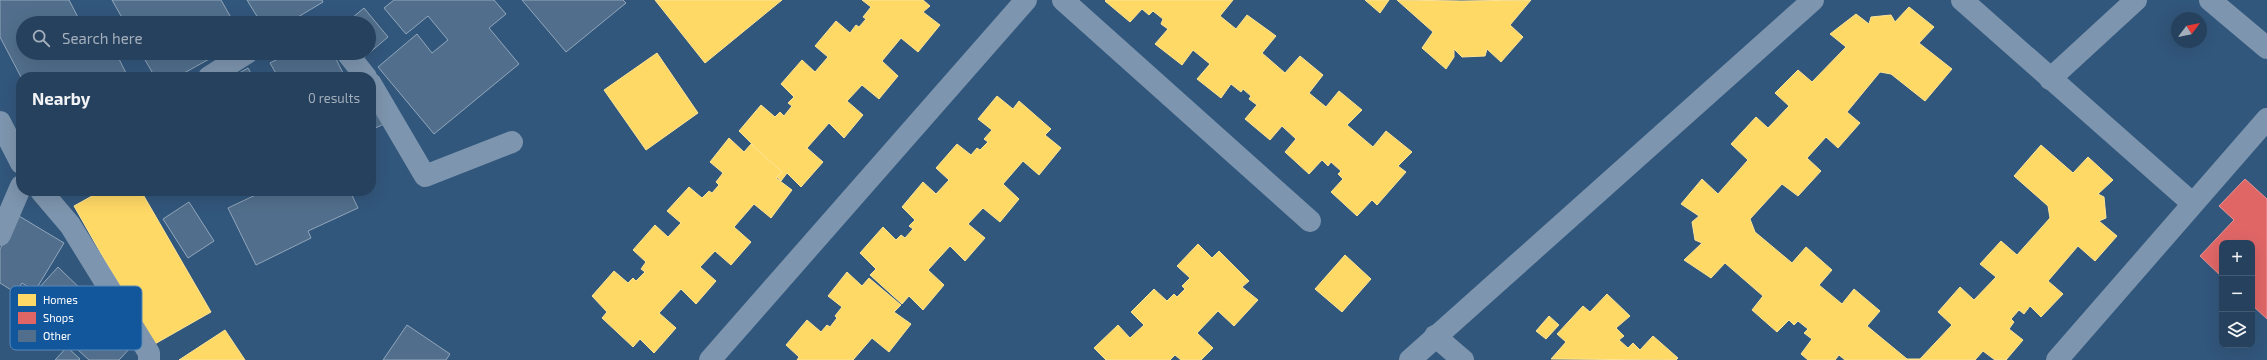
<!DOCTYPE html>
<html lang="en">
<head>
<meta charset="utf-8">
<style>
	:root { --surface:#26415d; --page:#2e4863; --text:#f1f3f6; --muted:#a4afbc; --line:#425a72 }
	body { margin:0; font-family:"Exo 2",sans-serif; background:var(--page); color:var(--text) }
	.controls { position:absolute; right:12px; bottom:12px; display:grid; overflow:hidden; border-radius:8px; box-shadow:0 4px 16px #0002 }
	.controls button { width:36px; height:36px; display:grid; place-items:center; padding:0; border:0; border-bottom:1px solid var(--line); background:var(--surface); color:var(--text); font:20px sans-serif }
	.compass { position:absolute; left:2171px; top:12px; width:36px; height:36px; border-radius:50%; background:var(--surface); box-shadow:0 4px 16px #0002; rotate:58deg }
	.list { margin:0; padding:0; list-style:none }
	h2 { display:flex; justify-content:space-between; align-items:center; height:52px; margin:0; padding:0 16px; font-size:17px }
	h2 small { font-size:13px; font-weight:400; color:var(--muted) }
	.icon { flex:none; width:22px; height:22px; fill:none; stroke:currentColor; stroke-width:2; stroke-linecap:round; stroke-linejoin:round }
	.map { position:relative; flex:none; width:2267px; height:360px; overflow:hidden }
	.search { position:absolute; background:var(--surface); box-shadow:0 4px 16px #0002; left:16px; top:16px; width:360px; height:44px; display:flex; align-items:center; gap:10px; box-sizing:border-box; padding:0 14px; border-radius:22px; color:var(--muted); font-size:15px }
	.panel { position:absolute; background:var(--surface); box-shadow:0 4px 16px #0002; left:16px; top:72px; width:360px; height:124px; border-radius:16px }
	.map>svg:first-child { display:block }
	.homes { fill:#ffd966; stroke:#ffe494 }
	.shops { fill:#e06666; stroke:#e99494 }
	.building { fill:#516f8c; stroke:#91a6bb }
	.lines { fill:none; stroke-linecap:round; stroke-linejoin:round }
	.street { stroke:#7d95ae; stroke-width:22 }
	.key { fill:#12569c; stroke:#5989ba; stroke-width:1 }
	.key-label { font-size:11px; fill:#fff }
</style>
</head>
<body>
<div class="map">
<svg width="2267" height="360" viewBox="0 0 2267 360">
	<rect width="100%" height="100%" fill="#32577c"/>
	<!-- homes -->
	<g class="homes">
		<polygon points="655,0 782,0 705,63"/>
		<polygon points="862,0 923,0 930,6 923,12 940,25 918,52 901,38 882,61 898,76 879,99 862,85 847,101 863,115 844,138 829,123 807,148 823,162 801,187 787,173 781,181 749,152 754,146 739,131 761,105 775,117 780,112 784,116 792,106 788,103 794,97 781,84 802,60 815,72 828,57 815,46 836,21 850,33 856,25 859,27 866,19 863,17 871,7"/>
		<polygon points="1106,0 1233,0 1220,16 1236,29 1247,15 1276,36 1262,53 1285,73 1300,56 1323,75 1309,93 1326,107 1339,91 1362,110 1347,125 1373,147 1386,131 1412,152 1398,166 1406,172 1377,205 1372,200 1357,216 1331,192 1343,179 1338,174 1341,171 1331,162 1328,166 1322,160 1309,174 1285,152 1296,139 1282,126 1270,140 1245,119 1257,105 1249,99 1251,96 1243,89 1241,92 1231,84 1221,98 1197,79 1210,64 1193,50 1182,65 1155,44 1168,29 1161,24 1163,19 1153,11 1149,15 1142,9 1130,22 1105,1"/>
		<polygon points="1365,0 1389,0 1380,13"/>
		<polygon points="1397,0 1462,1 1531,0 1510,25 1523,37 1501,62 1487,49 1485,56 1462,57 1454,49 1454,57 1446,69 1422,48 1433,32"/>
		<polygon points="1909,7 1934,27 1919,43 1952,69 1925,101 1891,74 1880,72 1847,112 1860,123 1838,148 1826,137 1807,158 1821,171 1798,196 1782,184 1750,219 1755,232 1792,263 1806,247 1832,270 1819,285 1842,304 1854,289 1880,311 1867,326 1907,359 1920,359 1952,325 1938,312 1960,287 1974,300 1996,277 1980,264 2001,241 2017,255 2050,218 2048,206 2014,176 2041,145 2073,173 2088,157 2113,180 2098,194 2104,197 2106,218 2099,221 2117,236 2095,261 2078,246 2048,281 2063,294 2041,317 2030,306 2024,314 2019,310 2011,319 2014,322 2009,329 2023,340 2006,360 1995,360 1983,351 1975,360 1845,360 1839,355 1835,360 1808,360 1801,354 1812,339 1804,333 1808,329 1798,321 1794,325 1789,320 1777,332 1752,310 1763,296 1725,263 1711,278 1684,260 1702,243 1695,240 1692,222 1699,216 1681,204 1702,179 1718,194 1748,160 1731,144 1756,117 1768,128 1789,106 1775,93 1798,70 1812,82 1846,47 1830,34 1856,14 1869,24 1871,17 1891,15 1895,22"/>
		<polygon points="657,53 698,113 646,150 604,90"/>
		<polygon points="997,96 1013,109 1019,101 1051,129 1045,135 1061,148 1039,175 1023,161 1003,184 1019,199 1000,222 983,208 968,224 985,238 965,261 950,246 928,270 944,285 923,310 909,296 902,304 870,275 876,269 860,253 883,227 896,240 901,235 905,238 913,229 909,226 915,220 902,207 923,182 936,194 949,180 936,168 957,144 971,155 977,148 980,150 988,142 984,139 992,130 978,119"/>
		<polygon points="729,138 744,152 751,144 782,172 776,178 792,190 771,218 754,204 734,227 751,242 731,265 715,251 700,267 716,281 696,304 681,289 659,313 676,328 654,353 640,339 633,347 602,318 607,312 592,296 614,271 628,283 633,278 636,281 645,272 641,269 646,262 633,250 655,225 668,237 681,223 667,211 689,187 702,198 709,191 712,193 719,185 716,182 723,173 710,162"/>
		<polygon points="101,191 141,191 211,312 153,345 74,206"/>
		<polygon points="1198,244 1212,258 1219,251 1249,281 1242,287 1258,300 1234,326 1218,311 1197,333 1213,348 1201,360 1181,360 1175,355 1170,360 1106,360 1094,348 1118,325 1130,338 1144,325 1131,312 1154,289 1167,301 1174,294 1177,297 1185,289 1182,286 1190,278 1177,266"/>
		<polygon points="1345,255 1371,279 1342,312 1315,289"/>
		<polygon points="847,272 862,286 869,278 901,305 894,312 911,324 889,352 872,338 853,360 797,360 799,357 786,345 807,320 821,332 827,325 830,327 837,318 835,316 842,307 828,296"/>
		<polygon points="1607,294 1630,316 1616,328 1624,336 1619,340 1628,348 1633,343 1640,350 1653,336 1678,358 1676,360 1551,359 1566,342 1557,334 1583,306 1590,312"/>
		<polygon points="1549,316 1559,325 1546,339 1536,331"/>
		<polygon points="225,330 245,360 179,360"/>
	</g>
	<!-- shops -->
	<polygon class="shops" points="2245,179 2267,199 2267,319 2252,305 2252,243 2222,243 2222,277 2200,256 2234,220 2219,206"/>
	<!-- building -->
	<g class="building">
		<polygon points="0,0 69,0 81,23 23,23 23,53 116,53 128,77 21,77 0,37"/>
		<polygon points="112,0 221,0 234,23 125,23"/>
		<polygon points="247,0 322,0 323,2 288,23 261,23"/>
		<polygon points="394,0 494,0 506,14 489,28 519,64 434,134 378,67 417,34 432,53 448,40 428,16 406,34 384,8"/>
		<polygon points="522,0 623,0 626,3 566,52"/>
		<polygon points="364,8 388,37 361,60 355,53 369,53 369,23 346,23"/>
		<polygon points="141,53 220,53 177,77 155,77"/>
		<polygon points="290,53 333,53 345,77 278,77 270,63"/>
		<polygon points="248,68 253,77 232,77"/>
		<polygon points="371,99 384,124 371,130"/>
		<polygon points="264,191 350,191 358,208 308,231 311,238 256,265 228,208"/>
		<polygon points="189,202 214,241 188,258 163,219"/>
		<polygon points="19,216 64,243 35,291 22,283 16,293 0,283 0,249"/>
		<polygon points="58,267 91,299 59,333 26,302"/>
		<polygon points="90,310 131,347 119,360 89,360 65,338"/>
		<polygon points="407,325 450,354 446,360 383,360"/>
		<polygon points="67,347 80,359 79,360 55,360"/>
	</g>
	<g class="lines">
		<!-- street -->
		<g class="street">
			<polyline points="1063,0 1310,221"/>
			<polyline points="1962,0 2192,203"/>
			<polyline points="2210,0 2267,48"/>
			<polyline points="347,53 366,77"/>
			<polyline points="209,77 247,53"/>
			<polyline points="2050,79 2136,0"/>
			<polyline points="371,84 425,176 512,142"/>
			<polyline points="0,122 21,163"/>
			<polyline points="41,191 70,225 149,353 149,360"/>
			<polyline points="0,235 21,186"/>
			<polyline points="1435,336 1463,360"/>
			<polyline points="710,360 1026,0"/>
			<polyline points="1410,360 1813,0"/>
			<polyline points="2057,360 2267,119"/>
		</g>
	</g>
	<!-- legend -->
	<rect x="10" y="286" width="132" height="64" rx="6" class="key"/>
	<rect x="18" y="294" width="18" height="12" fill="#ffd966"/>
	<rect x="18" y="312" width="18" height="12" fill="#e06666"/>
	<rect x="18" y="330" width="18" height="12" fill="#516f8c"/>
	<g class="key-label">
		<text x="43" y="304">Homes</text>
		<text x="43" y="322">Shops</text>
		<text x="43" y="340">Other</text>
	</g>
</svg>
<div class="controls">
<button>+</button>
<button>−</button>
<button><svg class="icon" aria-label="layers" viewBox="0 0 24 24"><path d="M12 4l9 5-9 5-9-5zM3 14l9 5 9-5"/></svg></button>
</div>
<svg class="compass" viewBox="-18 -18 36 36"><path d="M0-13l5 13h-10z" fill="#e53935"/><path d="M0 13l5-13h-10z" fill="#a4afbc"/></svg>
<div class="search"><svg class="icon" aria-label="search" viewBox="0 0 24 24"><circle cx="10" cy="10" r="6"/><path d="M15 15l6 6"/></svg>Search here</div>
<section class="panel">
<h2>Nearby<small>0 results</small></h2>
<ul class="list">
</ul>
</section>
</div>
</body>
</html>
